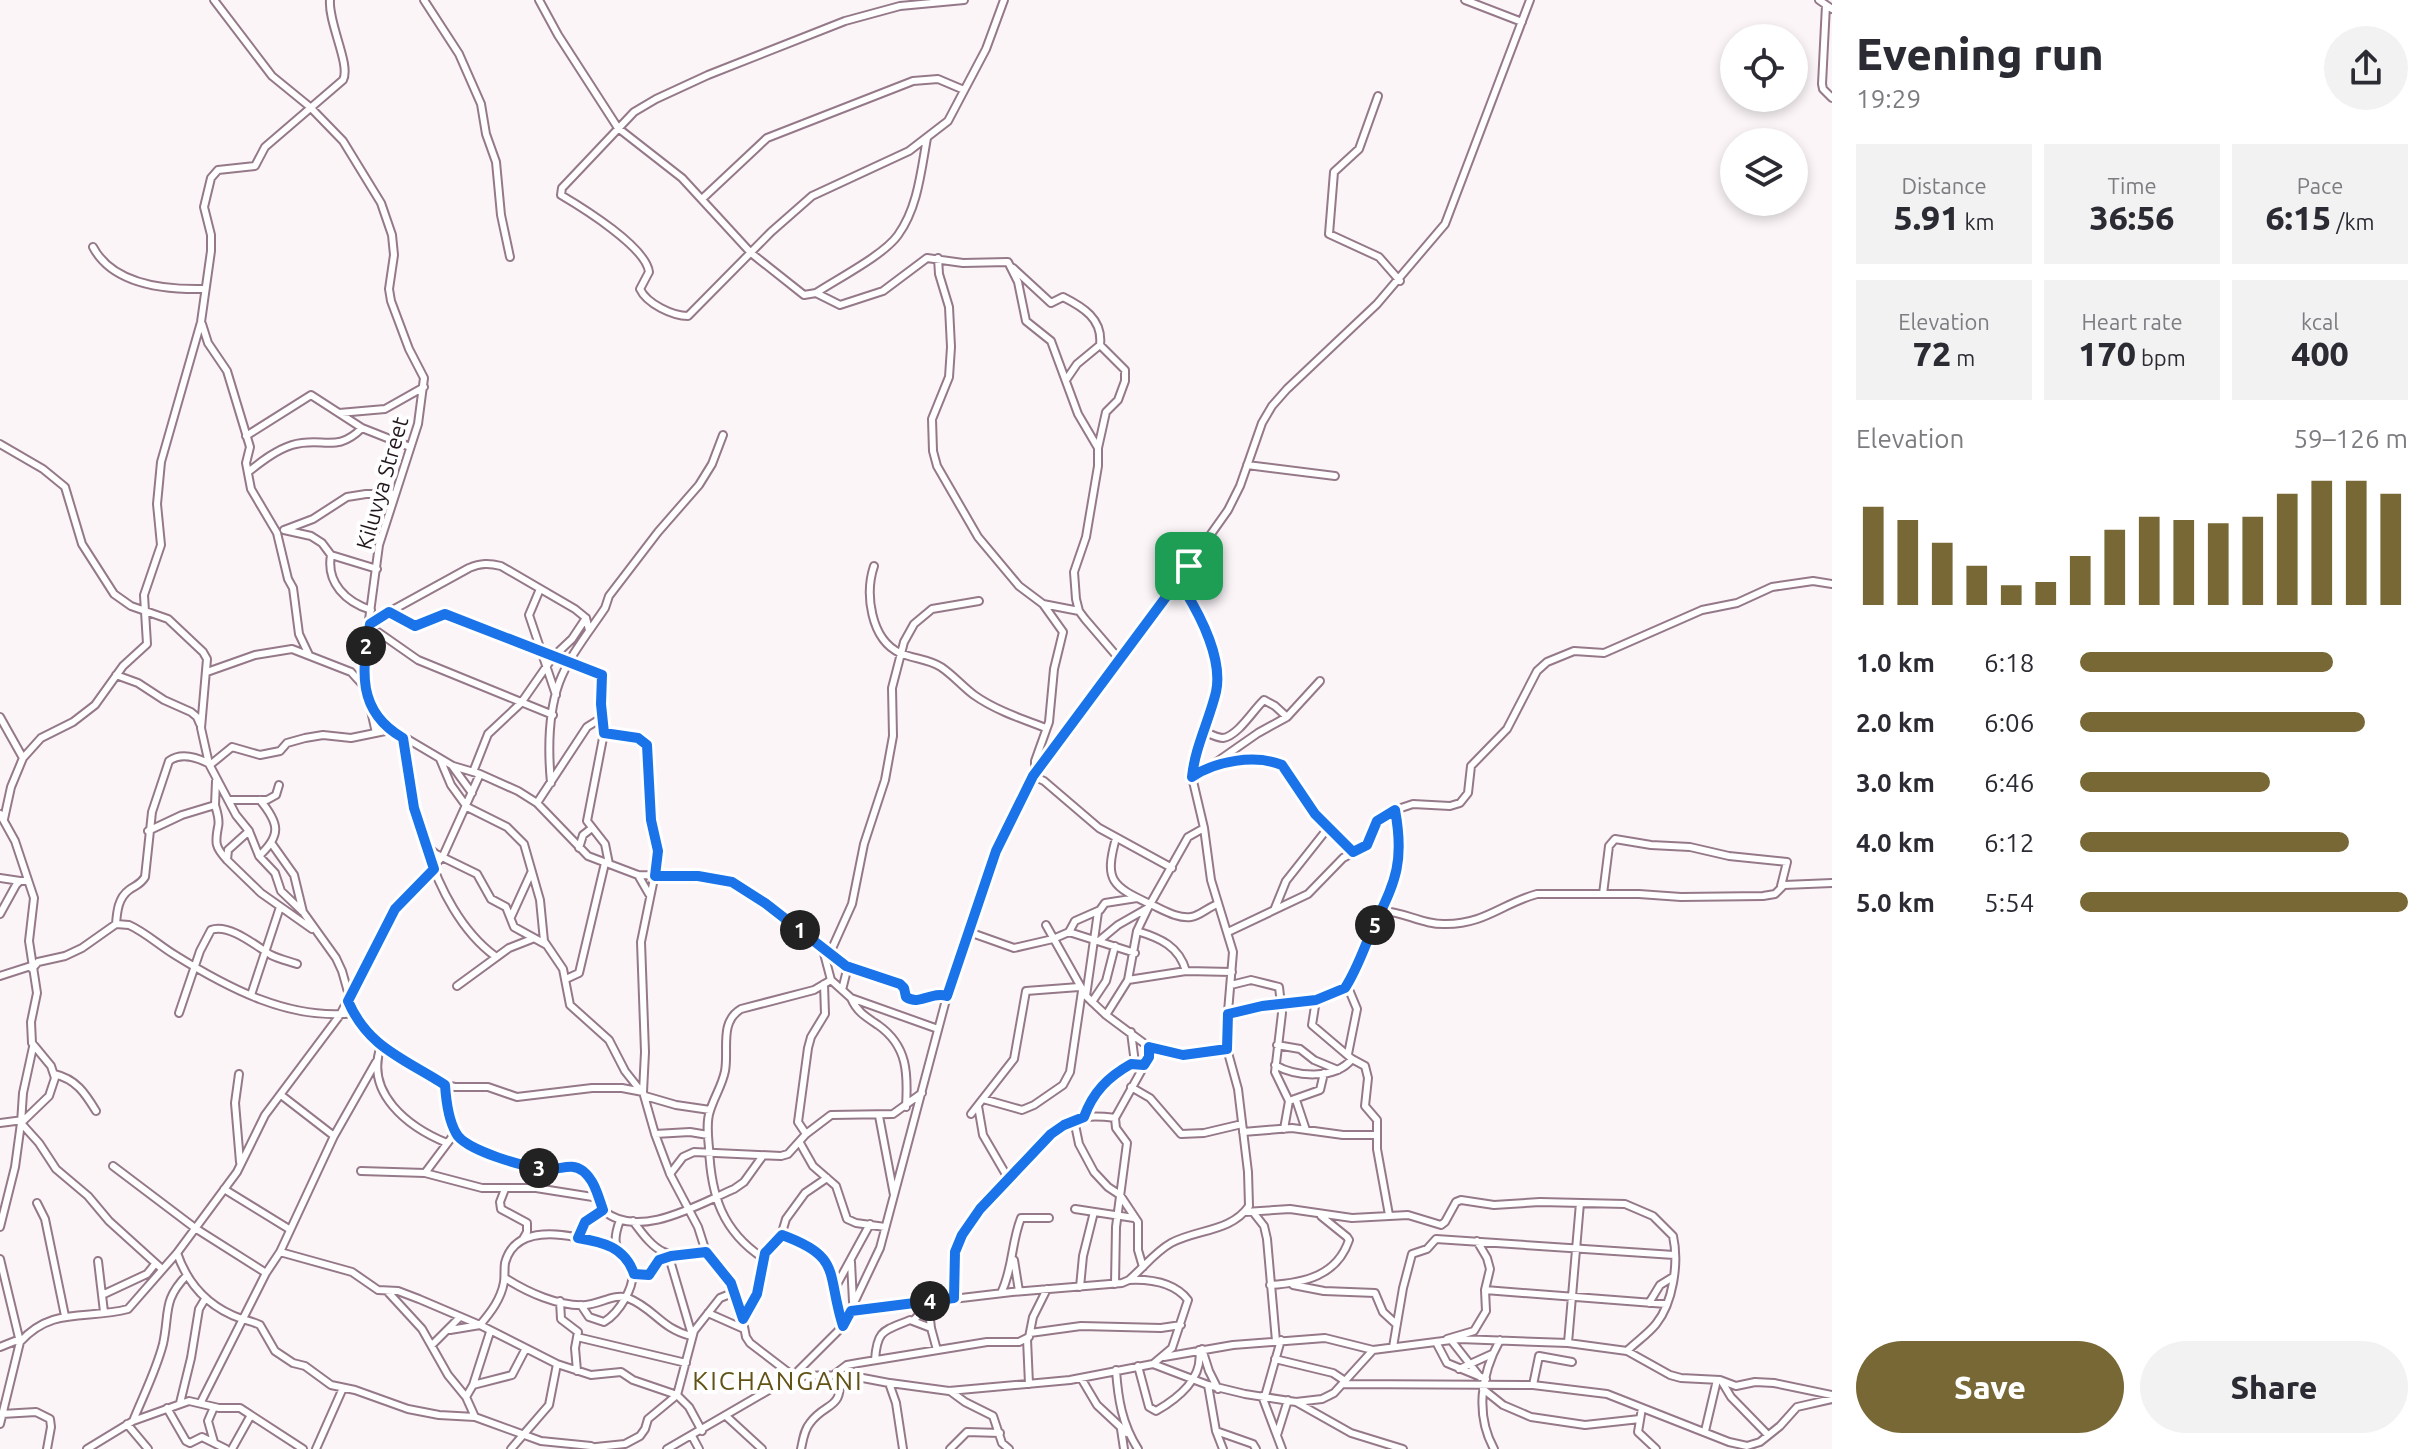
<!DOCTYPE html>
<meta charset="utf-8">
<style>
body{margin:0;font-family:Ubuntu,sans-serif;background:#f2f2f3;color:#2b2b33;height:100vh;display:flex;flex-direction:column;font-size:30px;white-space:nowrap}
*{box-sizing:border-box;margin:0}
p{font-size:26px;color:#7c7c81}
.icon{flex:none;width:44px;height:44px;fill:none;stroke:currentColor;stroke-width:2;stroke-linecap:round;stroke-linejoin:round}
.map{position:relative;flex:1;overflow:hidden}
.sheet{display:flex;flex-direction:column;background:#fff;width:600px}
.sheet>*{flex:none}
.controls{position:absolute;left:1720px;top:24px;display:grid;gap:16px}
.controls a{display:grid;place-items:center;width:88px;height:88px;border-radius:50%;background:#fff;box-shadow:0 4px 12px #0003;font-size:40px}
.pin{position:absolute;display:grid;place-items:center;width:68px;height:68px;color:#fff;margin:-34px;border-radius:16px;box-shadow:0 4px 12px #0006}
.km{position:absolute;width:40px;height:40px;margin:-20px;border-radius:50%;background:#222;color:#fff;font-size:22px;line-height:40px;text-align:center}
.round{display:grid;place-items:center;flex:none;width:84px;height:84px;border-radius:42px;background:#f2f2f3}
.head{display:flex;align-items:center;justify-content:space-between;height:136px;padding:0 24px}
h1{font-size:44px;font-weight:800;line-height:60px}
.metrics{display:grid;grid-template-columns:repeat(3,1fr);gap:12px;height:136px;padding:8px 24px}
.metrics div{display:grid;align-content:center;border-radius:0px;background:#f2f2f3;text-align:center}
.metrics b{font-size:34px;font-weight:800}
.metrics small{font-size:22px;font-weight:400}
.metrics p{font-size:22px}
.chart{height:224px;padding:16px 24px}
.chart p{display:flex;justify-content:space-between}
.chart svg{width:100%;height:144px;margin-top:8px;stroke:#776835;stroke-width:6}
.action{display:flex;gap:16px;margin-top:auto;padding:16px 24px}
.action a{flex:1;height:92px;border-radius:48px;background:#776835;color:#fff;font-size:32px;font-weight:800;line-height:92px;text-align:center}
.action a+a{background:#f2f2f3;color:#2b2b33}
ul{padding:0 24px;list-style:none;font-size:26px}
li{display:grid;grid-template-columns:128px 96px 1fr;align-items:center;height:60px}
li i{height:20px;border-radius:10px;background:#776835}
main{display:flex;flex:1;min-height:0}
.map>svg:first-child{display:block}
.lines{fill:none;stroke-linecap:round;stroke-linejoin:round}
.minor-casing{stroke:#957988;stroke-width:10}
.minor{stroke:#fff;stroke-width:6}
.route-casing{stroke:#fff;stroke-width:16}
.route{stroke:#1a73e8;stroke-width:10}
.labels{text-anchor:middle;stroke-width:8;stroke-linejoin:round;paint-order:stroke}
.street-label{font-size:22px;fill:#22171d;stroke:#fff}
.quarter-label{font-size:26px;letter-spacing:2px;fill:#635215;stroke:#fff}
</style>
<main>
<div class="map">
<svg width="1832" height="1449" viewBox="0 0 1832 1449">
<rect width="100%" height="100%" fill="#fbf5f8"/>
<g class="lines">
<!-- minor casing -->
<g class="minor-casing">
<path id="minor" d="M214,0L272,76L310,107L343,141L381,203L392,235L394,255L389,289L391,301L409,349L424,378L418,424L379,545L365,650L363,686L382,724L453,766L480,774L518,791L537,803L588,856L638,875L698,876L732,882L765,903L841,961L847,970L842,990
M424,0L459,54L481,104L486,134L496,162L501,215L510,257
M539,0L558,35L618,128L682,178L751,253L804,295L816,293C837,279 884,255 898,235C918,207 921,171 927,138
M964,0L900,6L845,21L708,75L656,99L634,112L562,188L561,195C583,208 646,247 649,272L640,289C647,304 673,316 688,316L771,232L812,196L909,151L948,121L986,49L1004,0
M1465,0L1522,22
M1819,0L1832,9
M1826,5L1822,84L1823,89L1832,98
M1378,96L1359,149L1334,172L1329,234L1379,257L1400,281
M702,199L767,138L913,81L938,79L964,90
M93,247C113,285 166,290 205,289
M938,258L939,274L949,307L951,347L949,377L932,419L933,451L937,466L978,537L1019,586L1043,604L1079,611
M1013,268L1051,303L1063,297C1083,307 1103,319 1100,345
M816,293L840,305L883,291L927,258L963,263L1008,262L1018,282L1026,321L1051,341L1078,414L1098,448V466L1086,537L1074,572L1076,599L1079,611L1085,619L1121,661
M202,324L208,343L227,371L250,447L246,463L251,489L277,533L288,579L293,588L299,634L309,655
M1066,380L1077,364L1100,345L1125,370V381L1118,400L1106,412L1098,448
M339,413L385,409L424,387
M246,436L311,395L362,428L410,447
M0,444L43,469L65,487L82,544L114,594L131,606L168,619L203,652L207,659L201,728L209,764L236,815L249,831L259,856L275,873L281,891L303,912L336,958L342,971L354,1013L381,1046L445,1085L455,1087H488L517,1097L592,1088H622L643,1092L655,1134L670,1174L698,1227L706,1252L731,1283L740,1306L746,1337L750,1343L793,1376L847,1375L889,1383L896,1403L903,1449
M1247,465L1335,476
M248,472C261,462 276,450 292,445C323,436 336,454 362,428
M284,530L313,519L347,497L366,494H394
M284,530L311,536L322,543L331,555L377,569
M331,555C326,583 346,602 371,610
M874,566C865,593 870,639 900,653C914,659 928,659 941,667C953,675 962,686 974,695C995,710 1022,719 1046,728
M540,589L529,615L556,695
M389,612L469,568C481,563 489,563 501,566L575,609L586,618L589,630
M370,623L389,612L415,626L445,614L602,675L601,704L604,733L587,821L605,844L609,864
M368,632H378L418,660L553,715
M207,672L255,655L292,649L351,672L361,683
M116,675L138,683L164,700L191,712L197,717L200,724
M370,706L376,733
M0,717L23,758L11,787L4,819
M1203,731C1208,733 1217,738 1223,738C1238,736 1254,709 1264,700L1275,706L1287,717
M604,733L643,740L647,745L649,799L658,859L641,942L645,1052L643,1092
M403,738L414,808L426,846L436,854L477,874L491,899L506,907L514,927L545,944
M23,758L41,738L73,722L95,705L123,666L147,644L144,595L161,545L157,504L161,462L201,322L211,251V235L204,207L211,178L218,170L255,166L265,147L343,80C351,65 328,23 330,0
M440,759L451,785L467,807L507,827L524,844L540,900L544,941L563,969L570,1005L609,1040L625,1071L640,1090
M1215,763L1258,733L1287,717L1320,681
M210,765L232,747L260,755L280,751L287,743L305,738L323,735L351,738L390,730
M453,767L472,793
M473,772L488,734L521,703L553,657L572,639L586,618
M1035,774V761L1049,722L1054,669L1063,632L1043,604
M1033,776L1044,781L1099,828L1172,868
M1192,777C1215,761 1254,755 1282,765L1315,814L1353,852
M551,783C548,751 548,714 559,683C569,656 589,632 605,608L609,596L658,532L699,485L712,464L723,435
M228,800H267L276,795L279,785
M537,803L587,727L603,717
M215,805C217,812 220,820 218,827C215,843 215,847 227,860
M0,814L15,841L34,898L29,941L37,993L31,1022L32,1043L51,1066L55,1078L49,1096L21,1123L15,1167L0,1227
M148,831L182,815L215,805L216,781
M249,831L228,850L227,860L261,893L312,929
M1116,838C1104,881 1112,886 1150,904C1162,909 1177,919 1191,917C1200,916 1208,907 1218,904
M272,844L294,875L303,912
M579,848L583,835L592,828
M427,849C439,888 462,932 495,956
M259,856C282,835 279,823 260,800
M638,875L649,894
M0,878L20,881
M1603,894L1609,846L1615,839L1651,845L1690,847L1729,856L1787,862L1781,886
M1275,908L1286,881L1328,828
M1383,911L1399,863L1395,810
M0,914L16,885L20,881H28
M511,917L531,873
M116,924C117,912 118,898 129,890C136,885 140,885 145,877L152,812L169,761C181,752 196,757 208,763
M1046,925L1086,996L1106,1015L1149,1047V1057L1115,1118L1116,1128L1127,1143L1116,1227L1115,1284
M1137,931C1160,938 1179,946 1186,971
M969,932L1014,948L1053,939L1069,932L1075,921L1100,910L1105,903L1137,898
M1069,932L1135,953
M1228,932L1308,894L1343,858L1367,845L1377,821L1395,810L1413,804L1450,806L1460,803L1468,793L1471,766L1507,729L1537,671L1547,662L1574,651L1604,653L1702,610L1737,603L1772,587L1813,581L1832,584
M1100,940L1118,925L1146,909
M822,946L831,980L851,998L938,1029
M830,953L852,904L864,844L885,780L893,736L892,688L904,642L914,624L932,609L979,601
M846,966L900,984L904,988L906,997C920,1006 931,991 947,996
M32,969L38,962L65,956L82,948L116,924L129,925C145,932 160,946 175,955C228,988 290,1021 354,1013
M0,976L31,966
M566,979L579,973L605,863
M1128,980L1186,971L1232,972
M1231,985L1251,980L1279,987L1282,1013L1275,1072L1289,1101
M1347,985L1357,1009L1348,1054
M457,986L509,948L532,939
M251,995L280,907
M1086,996L1098,912
M851,998C857,1012 866,1017 878,1025C908,1046 908,1074 906,1107
M1316,1000L1312,1025L1352,1059L1365,1066L1368,1078L1365,1106L1377,1120V1149L1389,1215
M1092,1002L1106,981L1115,946
M179,1013L200,951L211,930C229,923 256,946 271,955C279,959 288,961 297,964
M1228,1014L1262,1006L1316,1000L1345,988L1383,911C1405,912 1423,925 1446,924C1485,924 1503,903 1537,894H1639L1681,897L1763,896L1775,894L1784,885L1832,883
M1106,1015L1128,980L1137,931L1148,908L1188,837L1204,828
M1131,1032L1135,1063
M1277,1045L1300,1049L1314,1060L1338,1070
M381,1046C364,1093 408,1127 447,1143
M33,1047L23,1093L21,1123L39,1143L56,1169L88,1196L109,1221L162,1269
M1149,1047L1183,1055L1227,1049
M1275,1065C1296,1077 1335,1080 1352,1059
M54,1074C76,1079 85,1093 96,1111
M239,1074L235,1103L240,1162
M445,1085C446,1100 448,1119 456,1133C465,1150 529,1169 547,1169C558,1170 568,1163 578,1168C594,1176 598,1194 603,1210C638,1241 699,1204 734,1189L744,1182L762,1157
M1131,1087L1150,1098L1181,1134L1204,1133L1242,1124
M281,1095L334,1136
M645,1096L676,1105L710,1110
M983,1099L1022,1110L1034,1105L1063,1085L1070,1072L1082,991
M1296,1100L1306,1130
M978,1106L983,1135L1008,1178
M971,1114L1014,1059L1026,991L1079,987
M879,1116L894,1195
M1084,1117C1092,1094 1116,1057 1144,1065
M1074,1120L1079,1144L1094,1172L1108,1187L1120,1195L1138,1222V1250L1143,1267
M0,1123L23,1120
M1284,1129L1289,1101L1320,1090L1324,1073
M1243,1132L1292,1128L1343,1135H1376
M655,1134L690,1132L708,1135
M806,1134L798,1122L808,1048L811,1037L825,1014L824,984
M800,1143L813,1166L836,1186L847,1219L856,1223L885,1227
M113,1166L195,1228L266,1273
M361,1171L425,1173L482,1188H536L599,1198
M425,1173L455,1133
M670,1174L683,1157L694,1152L781,1156L788,1154L806,1134L831,1115L893,1114L922,1093
M224,1189L289,1229
M505,1189L500,1202L501,1209L527,1223V1232L523,1239
M37,1203L45,1219L65,1316
M1075,1209L1134,1218
M1245,1212L1290,1209L1352,1218L1408,1215L1441,1225L1445,1222L1456,1202L1461,1200L1494,1205L1540,1202L1625,1204L1653,1216L1673,1236C1679,1263 1673,1303 1656,1324C1648,1334 1636,1342 1627,1351
M1253,1212L1264,1226L1267,1239L1276,1341
M633,1221C657,1254 666,1260 706,1252
M782,1235C841,1256 826,1274 843,1326
M578,1238L585,1222L603,1210
M280,1252L352,1272L378,1290L398,1291L419,1299L480,1325L557,1364L591,1375L621,1372L633,1380L677,1395L689,1407L702,1431
M177,1253C188,1285 210,1308 242,1319C249,1321 254,1322 260,1325L275,1351L293,1363L305,1366L331,1385L355,1390L408,1409L439,1415L475,1417
M669,1257L692,1335
M763,1258C722,1231 711,1195 709,1148C708,1136 706,1122 710,1111C714,1097 722,1086 725,1071C729,1050 719,1022 741,1009L814,990L831,980
M0,1259L20,1342L0,1424
M1014,1260L1019,1291
M98,1261L104,1312
M851,1262L853,1302
M634,1274L649,1275L659,1260L671,1256
M505,1278C527,1292 559,1307 586,1305C600,1304 615,1293 628,1298C655,1309 660,1328 691,1336
M1129,1280C1151,1279 1174,1282 1188,1300L1172,1348L1153,1364
M1270,1285C1304,1283 1337,1276 1349,1240L1347,1237L1321,1216
M1293,1285L1324,1291L1375,1293L1383,1312L1396,1324
M1080,1287L1083,1256L1094,1212
M835,1288L870,1224
M1485,1290L1666,1304
M388,1292L422,1329L448,1375L466,1397L475,1417L541,1441L591,1446L598,1449
M1001,1293C1013,1269 1011,1243 1021,1218H1049
M102,1295L147,1274L155,1264
M954,1298C953,1282 951,1264 956,1249C966,1220 1039,1137 1067,1123C1083,1115 1098,1116 1115,1118
M560,1301L561,1319L578,1332L575,1348L577,1371
M928,1302L931,1328L937,1350
M1649,1303L1660,1285L1673,1277
M581,1305L589,1317L604,1322C619,1313 636,1286 632,1269C618,1247 610,1248 620,1220
M851,1311L1012,1292L1122,1283L1129,1280C1143,1268 1155,1252 1171,1243C1197,1229 1231,1232 1249,1206L1248,1172L1238,1089L1227,1049V1024L1233,952L1211,880L1204,828L1192,777L1195,755L1217,689L1216,669L1202,619L1185,591L1190,571L1189,566
M708,1313L744,1329
M743,1319L757,1294L765,1253L780,1239L786,1219L805,1193L827,1178
M914,1320L928,1305
M450,1330L480,1325C491,1312 501,1299 504,1282C505,1276 504,1269 505,1263C517,1217 583,1238 615,1247
M1030,1333L1081,1326L1161,1328L1181,1325
M577,1337L686,1363
M1027,1339L1029,1384
M1447,1339L1474,1331L1486,1311L1485,1290L1490,1269L1487,1258L1477,1241
M1451,1340L1480,1377
M1436,1342L1447,1363L1486,1379
M1568,1343L1580,1203
M432,1345L460,1317
M0,1347L15,1341L20,1342C52,1306 87,1320 128,1309L177,1253L237,1172L265,1115L340,1015L395,909L443,856L480,774
M1393,1347L1403,1288L1412,1254L1427,1249L1436,1239L1674,1255
M1202,1349L1209,1371L1218,1389
M1164,1357L1233,1345L1325,1338L1373,1350
M1275,1359L1333,1373L1345,1381
M875,1360C877,1329 884,1331 910,1320L931,1328
M1138,1366L1149,1407L1156,1411C1177,1399 1204,1378 1199,1350
M1459,1369L1492,1354
M1116,1370C1118,1399 1122,1424 1138,1449
M835,1374L847,1365L858,1363L987,1342H1019L1029,1337L1033,1317L1047,1289
M1081,1378L1097,1405L1127,1433
M1722,1382L1731,1397L1768,1435
M890,1383L949,1391L1070,1380L1153,1364L1208,1385L1245,1394L1296,1402L1322,1399L1334,1393L1373,1350L1459,1339L1568,1343L1627,1351L1670,1375L1681,1378L1720,1380L1736,1386L1755,1382L1774,1383L1832,1395
M1343,1384L1533,1385L1607,1394L1729,1442L1747,1446L1760,1442L1780,1426L1797,1407L1832,1399
M473,1385L512,1375L525,1350
M1208,1385L1216,1431L1223,1449
M1533,1385L1539,1356L1572,1362
M1483,1389L1503,1405L1531,1417L1585,1425L1640,1419
M950,1391L965,1402L993,1416L1002,1443L1009,1449
M1262,1396L1282,1449
M1265,1396L1281,1340
M466,1397L473,1385L490,1332
M201,1402L266,1273L280,1252L334,1136L376,1062
M1296,1402L1351,1433L1403,1449
M180,1403L191,1358L199,1309L205,1299
M167,1408L186,1441L190,1443L202,1437L226,1449
M1642,1408L1638,1432L1656,1449
M2,1414L36,1412L50,1419L51,1427L47,1449
M726,1416L762,1449
M133,1421C143,1396 156,1371 163,1344C170,1312 162,1301 187,1275
M127,1424L148,1449
M1121,1429L1124,1449
M1216,1431L1253,1444L1256,1449
M1705,1431L1717,1380
M1277,1435L1288,1400
M692,1436L699,1449
M214,1442L208,1421L214,1407
M596,1447L625,1444L640,1436L645,1429L648,1419L677,1395L694,1331L720,1298L735,1292
M87,1449L133,1421L189,1401L219,1408H240L303,1449
M232,1449L251,1415
M316,1449L343,1388
M511,1449L549,1405L557,1364
M667,1449L793,1376L843,1326L880,1248L947,996L996,851L1011,817L1047,756L1121,661L1228,510L1240,486L1262,423L1272,406L1287,389L1377,304L1445,224L1530,0
M801,1449C803,1440 804,1430 810,1423C826,1401 844,1411 839,1374
M950,1449L967,1432L1000,1433
M1494,1449C1475,1414 1481,1374 1500,1340"/>
</g>
<!-- minor -->
<use href="#minor" class="minor"/>
</g>
<g class="lines">
<!-- route casing -->
<g class="route-casing">
<path id="route" d="M1189,566L1190,571L1185,591C1201,617 1223,660 1216,692C1209,721 1195,747 1192,777C1215,761 1255,754 1282,765L1315,814L1353,852L1367,845L1377,821L1395,810C1406,869 1392,886 1369,937C1362,954 1355,973 1345,988L1316,1000L1262,1006L1228,1014L1227,1049L1183,1055L1149,1047V1057L1144,1065L1131,1064C1108,1077 1093,1092 1084,1117L1064,1125L1051,1134L980,1209L962,1235L955,1252L954,1298L851,1311L843,1326C826,1273 843,1257 782,1235L765,1253L757,1294L743,1319L731,1283L706,1252L671,1256L659,1260L649,1275L634,1274C625,1247 603,1242 578,1238L585,1222L603,1210C598,1196 595,1181 583,1171C571,1162 561,1170 547,1169C529,1169 464,1150 456,1133C448,1119 446,1100 445,1085C405,1059 368,1048 348,1001L395,909L434,869L414,808L403,738C356,711 362,670 370,624L389,612L415,626L445,614L602,675L601,704L604,733L638,738L647,745L651,820L658,851L655,876H698L732,882L765,903L846,966L900,984L904,988L906,997C920,1006 931,991 947,996L996,851L1033,776Z"/>
</g>
<!-- route -->
<use href="#route" class="route"/>
</g>
<g class="labels">
<!-- street labels -->
<g class="street-label">
<text transform="translate(382 483) rotate(-74)" y="8">Kiluvya Street</text>
</g>
<!-- quarter labels -->
<g class="quarter-label">
<text x="778" y="1390">KICHANGANI</text>
</g>
</g>
</svg>
<div class="controls">
<a><svg class="icon" aria-label="locate" viewBox="0 0 24 24"><circle cx="12" cy="12" r="6"/><path d="M12 2v4M12 18v4M2 12h4M18 12h4"/></svg></a>
<a><svg class="icon" aria-label="layers" viewBox="0 0 24 24"><path d="M12 4l9 5-9 5-9-5zM3 14l9 5 9-5"/></svg></a>
</div>
<div class="pin" style="left:1189px;top:566px;background:#1e9e55"><svg class="icon" aria-label="arrive" viewBox="0 0 24 24"><path d="M6 21V4h12l-3 4 3 4H6"/></svg></div>
<b class="km" style="left:800px;top:930px">1</b>
<b class="km" style="left:366px;top:646px">2</b>
<b class="km" style="left:539px;top:1168px">3</b>
<b class="km" style="left:930px;top:1301px">4</b>
<b class="km" style="left:1375px;top:925px">5</b>
</div>
<section class="sheet">
<div class="head"><div><h1>Evening run</h1><p>19:29</p></div><a class="round"><svg class="icon" aria-label="share" viewBox="0 0 24 24"><path d="M12 15V3M7 8l5-5 5 5M5 13v7h14v-7"/></svg></a></div>
<div class="metrics">
<div><p>Distance</p><b>5.91<small> km</small></b></div>
<div><p>Time</p><b>36:56</b></div>
<div><p>Pace</p><b>6:15<small> /km</small></b></div>
</div>
<div class="metrics">
<div><p>Elevation</p><b>72<small> m</small></b></div>
<div><p>Heart rate</p><b>170<small> bpm</small></b></div>
<div><p>kcal</p><b>400</b></div>
</div>
<div class="chart"><p><span>Elevation</span>59–126 m</p>
<svg viewBox="0 0 160 44" preserveAspectRatio="none"><path d="M5 44V14M15 44V18M25 44V25M35 44V32M45 44V38M55 44V37M65 44V29M75 44V21M85 44V17M95 44V18M105 44V19M115 44V17M125 44V10M135 44V6M145 44V6M155 44V10"/></svg>
</div>
<ul>
<li><b>1.0 km</b>6:18<i style="width:77%"></i></li>
<li><b>2.0 km</b>6:06<i style="width:87%"></i></li>
<li><b>3.0 km</b>6:46<i style="width:58%"></i></li>
<li><b>4.0 km</b>6:12<i style="width:82%"></i></li>
<li><b>5.0 km</b>5:54<i style="width:100%"></i></li>
</ul>
<div class="action"><a>Save</a><a>Share</a></div>
</section>
</main>
